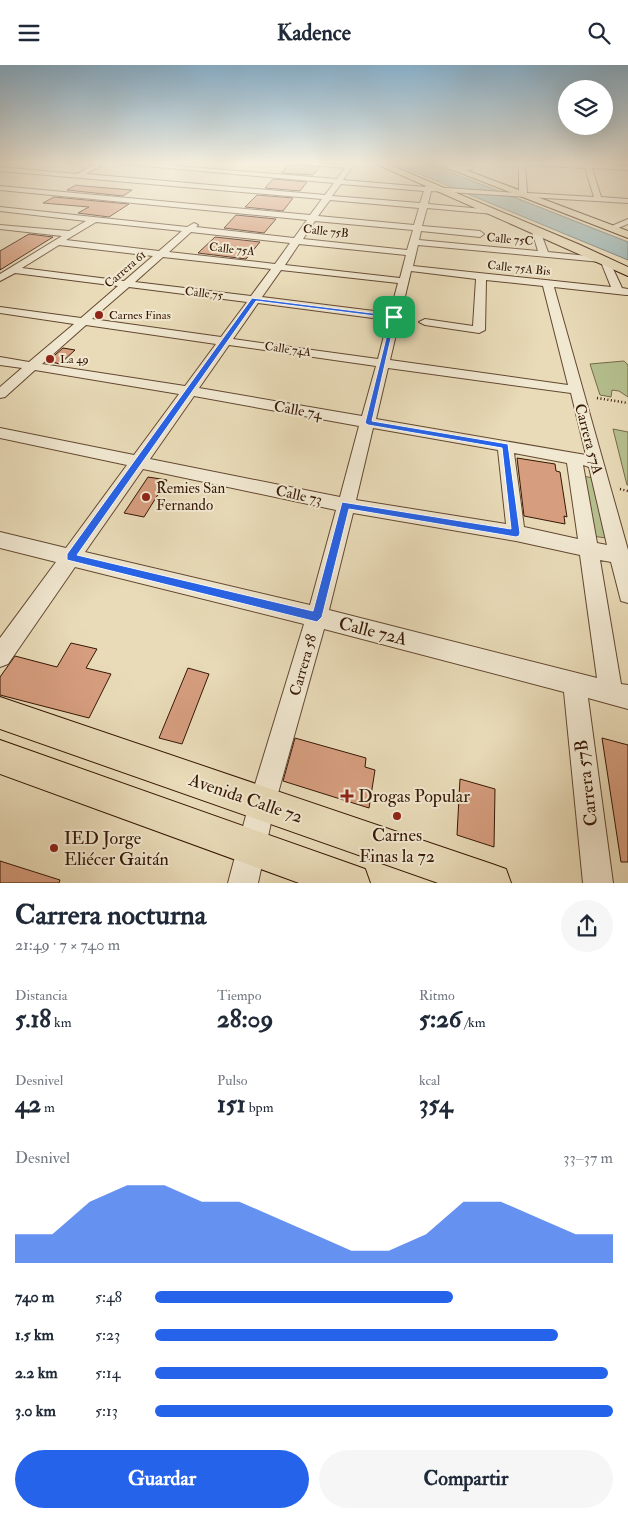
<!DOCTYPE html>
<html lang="es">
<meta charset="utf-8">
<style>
body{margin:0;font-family:"IM FELL Double Pica",serif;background:#f6f6f7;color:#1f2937;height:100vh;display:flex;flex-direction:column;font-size:19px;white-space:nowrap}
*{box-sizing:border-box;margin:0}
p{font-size:16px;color:#747a83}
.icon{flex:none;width:28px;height:28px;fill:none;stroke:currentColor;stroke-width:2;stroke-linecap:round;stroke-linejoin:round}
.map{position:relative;height:818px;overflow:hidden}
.details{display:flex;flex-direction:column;background:#fff;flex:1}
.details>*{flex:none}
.buttons{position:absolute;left:558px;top:15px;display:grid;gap:10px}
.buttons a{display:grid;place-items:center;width:55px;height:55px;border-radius:50%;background:#fff;box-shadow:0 5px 20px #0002;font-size:25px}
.pin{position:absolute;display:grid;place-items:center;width:42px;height:42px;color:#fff;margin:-21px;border-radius:10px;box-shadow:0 2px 8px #0006}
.round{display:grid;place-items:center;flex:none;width:52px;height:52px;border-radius:26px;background:#f6f6f7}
.summary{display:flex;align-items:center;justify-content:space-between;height:85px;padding:0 15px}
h1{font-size:28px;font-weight:700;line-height:38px}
.stats{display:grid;grid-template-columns:repeat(3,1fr);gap:8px;height:85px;padding:5px 15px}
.stats div{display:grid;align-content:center}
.stats b{font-size:25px;font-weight:700}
.stats small{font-size:14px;font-weight:400}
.stats p{font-size:14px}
.chart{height:140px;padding:10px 15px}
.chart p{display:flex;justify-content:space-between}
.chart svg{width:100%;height:90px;margin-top:5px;fill:#2563eb;opacity:.7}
.primary-button{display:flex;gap:10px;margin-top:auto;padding:10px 15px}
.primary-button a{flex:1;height:58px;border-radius:30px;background:#2563eb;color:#fff;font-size:20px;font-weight:700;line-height:58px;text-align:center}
.primary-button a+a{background:#f6f6f7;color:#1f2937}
ul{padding:0 15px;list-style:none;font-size:16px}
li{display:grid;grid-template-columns:80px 60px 1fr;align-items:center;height:38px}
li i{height:12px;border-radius:6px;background:#2563eb}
header{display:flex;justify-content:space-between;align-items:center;height:65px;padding:0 15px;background:#fff;font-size:22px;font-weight:700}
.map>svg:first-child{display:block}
.green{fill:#b6c08f;stroke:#766c4a}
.water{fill:#9cb8b9;stroke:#737871}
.building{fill:#d69e7f;stroke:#361704}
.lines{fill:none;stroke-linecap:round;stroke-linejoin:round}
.minor-casing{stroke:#634831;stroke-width:2}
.major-casing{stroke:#361704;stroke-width:2}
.path{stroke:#361704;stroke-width:2.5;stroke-dasharray:1 2.5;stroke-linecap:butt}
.minor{fill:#f1e8d1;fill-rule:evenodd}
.major{fill:#e9dbb8;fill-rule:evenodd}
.route{fill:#2563eb;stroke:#fff;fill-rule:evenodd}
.poi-dot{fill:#8f2418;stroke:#f1e8d1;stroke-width:2}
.labels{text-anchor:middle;stroke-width:4;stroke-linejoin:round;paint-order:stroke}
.far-street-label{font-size:12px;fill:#361704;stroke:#f1e8d1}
.far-poi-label{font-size:12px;fill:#361704;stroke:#f1e8d1;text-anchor:start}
.street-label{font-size:15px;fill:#361704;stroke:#f1e8d1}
.poi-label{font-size:15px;fill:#361704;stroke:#f1e8d1;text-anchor:start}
.near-street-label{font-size:18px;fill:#361704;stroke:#f1e8d1}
.near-poi-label{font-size:18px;fill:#361704;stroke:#f1e8d1;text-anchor:start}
</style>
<header><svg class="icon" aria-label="menu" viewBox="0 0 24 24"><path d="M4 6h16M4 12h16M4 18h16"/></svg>Kadence<svg class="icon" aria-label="search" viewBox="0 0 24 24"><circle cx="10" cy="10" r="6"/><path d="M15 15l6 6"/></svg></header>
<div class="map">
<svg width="628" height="818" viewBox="0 0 628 818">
<rect width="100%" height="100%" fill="#e9dbb8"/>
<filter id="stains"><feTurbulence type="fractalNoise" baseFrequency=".004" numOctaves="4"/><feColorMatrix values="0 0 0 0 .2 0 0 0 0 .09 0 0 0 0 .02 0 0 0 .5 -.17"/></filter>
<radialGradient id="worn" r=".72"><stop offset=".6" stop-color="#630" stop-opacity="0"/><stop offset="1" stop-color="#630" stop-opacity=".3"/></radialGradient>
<!-- green -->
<path class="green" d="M624,296L628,300V332L619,326L612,325L611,332L600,330L590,299Z
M613,364L628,367V420H627Z
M582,411L594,413L606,473L592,471Z"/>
<!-- water -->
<path class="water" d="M393,98H427L628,177V195Z"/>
<!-- building -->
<path class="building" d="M290,99L297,100L320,102L313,110L281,108Z
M273,114L307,117L300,126L265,123Z
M76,120L83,121L132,125L123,131L67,125Z
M257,130L293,133L283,146L245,142Z
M54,132L129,139L109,152L78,148L89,142L43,138Z
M236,150L276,154L264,168L224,163Z
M29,169L53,172L0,205V186Z
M215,172L260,177L246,194L198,188Z
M63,283L75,285L60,299L48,296Z
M517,393L555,399L556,406L560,407L567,452L564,451L565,459L524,451Z
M148,412L167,415L144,452L124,448Z
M71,578L97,584L86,603L111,609L89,653L0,630V612L15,591L57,602Z
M188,603L209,609L182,679L159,673Z
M295,673L366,693L365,702L375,705L369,743L283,716Z
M602,673L628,680V797H621Z
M460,714L495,724L494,782L457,770Z
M0,796L60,815L59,818H0Z"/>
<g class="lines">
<!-- minor casing -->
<g class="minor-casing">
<path id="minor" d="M98,98H106L86,109L325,130L334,118L113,98H141L337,114L345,103L297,98L347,100L355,98L343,115L425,122L429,117L432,119V122L519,128V100L514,98H590L628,101V105L592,103L601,132L628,134V138L431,126L428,139L494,145L498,147L494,149L427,143L422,161L480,166L484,169L480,172L421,166L419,175L538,186L532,166L536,163L540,166L548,187L608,193L622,223L628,224V230H626L554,222L628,485V538L621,536L611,497L600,495L621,619L628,620V644L588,633L613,818H583L564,627L324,564L275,739L258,818H228L249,739L304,559L75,502L8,599L0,602V573L56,497L0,483V467L66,483L127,400L0,373V363L134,390L179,329L35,305L5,332L0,333V322L22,303L0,300V292L29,297L74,259L0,248V242L81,253L118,221L15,208L0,216V209L62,171L0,164V160L69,166L86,156L0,146V142L187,162L194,158L198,160L196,162L294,173L307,155L0,125V121L310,150L322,134L0,106V102L77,109ZM525,100L585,103L594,132L527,128ZM341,119L424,126L420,138L332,131ZM330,135L419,143L414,160L318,151ZM315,156L413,165L407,185L303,174ZM96,157L182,166L159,186L66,175ZM191,167L290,178L275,199L169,187ZM299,179L406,190L400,213L285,200ZM59,180L153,191L124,216L22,203ZM418,180L601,197L611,222L413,201ZM163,192L271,204L251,231L135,217ZM281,205L398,218L390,248L262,232ZM411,206L476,214L473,261L425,254L419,257L425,260L479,268L485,265L486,215L543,221L568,320L390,295ZM129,222L247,237L221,272L92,254ZM258,238L388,255L378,294L233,274ZM86,260L216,279L185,321L42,299ZM229,280L376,301L362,351L199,323ZM388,303L571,328L586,390L376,354ZM194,331L359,361L340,432L150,394ZM373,363L498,385L506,459L356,435ZM514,388L567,398L578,474L524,462ZM583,400L589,402L607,480L597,478ZM143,404L336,445L310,540L85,487ZM353,448L516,476L580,490L597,613L329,545Z
M451,101H470L473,103L470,105L449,104L448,103Z
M628,154V159L611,166L607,163Z"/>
</g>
<!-- major casing -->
<g class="major-casing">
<path id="major" d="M374,98H385L578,179L628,202V211Z
M435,98H447L628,166V173Z
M0,632L492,799L506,804L511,818H438L0,664Z
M0,675L351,799L365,804L370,818H299L0,709Z"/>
</g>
<!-- path -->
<path class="path" d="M597,333L628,338
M620,424L628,426"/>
<!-- minor -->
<use href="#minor" class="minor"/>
<!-- major -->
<use href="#major" class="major"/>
</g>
<!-- sky -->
<linearGradient id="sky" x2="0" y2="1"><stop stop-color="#89b6d5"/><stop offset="0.46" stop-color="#f5efdf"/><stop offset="1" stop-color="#f5efdf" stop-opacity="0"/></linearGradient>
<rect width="628" height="213" fill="url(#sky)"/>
<!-- route -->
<path class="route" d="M252,233L396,251L372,356L508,379L520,468L519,471L516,472L349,444L322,552L317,557L67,495V489ZM256,236L391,253L365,358L368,360L502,383L511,464L342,437L313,546L77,490Z"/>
<!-- markers -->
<g class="poi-dot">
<circle cx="99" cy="250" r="5"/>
<circle cx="50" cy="294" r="5"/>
<circle cx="146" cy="432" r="5"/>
<path d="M344.5 723.5h5v5h5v5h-5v5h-5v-5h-5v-5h5z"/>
<circle cx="397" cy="751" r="5"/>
<circle cx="54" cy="783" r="5"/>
</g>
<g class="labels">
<!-- far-street labels -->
<g class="far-street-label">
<text transform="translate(326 166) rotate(6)" y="4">Calle 75B</text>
<text transform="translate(510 174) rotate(5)" y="4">Calle 75C</text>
<text transform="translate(232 184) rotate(6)" y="4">Calle 75A</text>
<text transform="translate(519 203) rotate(6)" y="4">Calle 75A Bis</text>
<text transform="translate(125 204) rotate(-41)" y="4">Carrera 61</text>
<text transform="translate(204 228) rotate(7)" y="4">Calle 75</text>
<text transform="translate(288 284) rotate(8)" y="4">Calle 74A</text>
</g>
<!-- far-poi labels -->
<g class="far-poi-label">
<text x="109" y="254">Carnes Finas</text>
<text x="60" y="298">La 49</text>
</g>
<!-- street labels -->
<g class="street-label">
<text transform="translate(298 345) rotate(10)" y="5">Calle 74</text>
<text transform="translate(589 374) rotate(75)" y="5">Carrera 57A</text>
<text transform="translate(299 430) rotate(12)" y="5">Calle 73</text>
<text transform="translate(303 600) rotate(-74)" y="5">Carrera 58</text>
</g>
<!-- poi labels -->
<g class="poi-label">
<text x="156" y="428">Remies San<tspan x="156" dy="17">Fernando</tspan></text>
</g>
<!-- near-street labels -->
<g class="near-street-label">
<text transform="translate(373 566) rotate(14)" y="6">Calle 72A</text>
<text transform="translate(586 718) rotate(-97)" y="6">Carrera 57B</text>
<text transform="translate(246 733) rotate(19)" y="6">Avenida Calle 72</text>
</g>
<!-- near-poi labels -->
<g class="near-poi-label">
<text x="358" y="737">Drogas Popular</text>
<text x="397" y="776" text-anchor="middle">Carnes<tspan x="397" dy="21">Finas la 72</tspan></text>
<text x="64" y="779">IED Jorge<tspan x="64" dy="21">Eliécer Gaitán</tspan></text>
</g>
</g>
<rect width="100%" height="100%" filter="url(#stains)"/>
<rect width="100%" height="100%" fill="url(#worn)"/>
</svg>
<div class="buttons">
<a><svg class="icon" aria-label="layers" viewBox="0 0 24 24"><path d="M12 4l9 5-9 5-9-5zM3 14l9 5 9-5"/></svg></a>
</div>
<div class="pin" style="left:394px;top:252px;background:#1e9e55"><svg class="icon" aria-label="arrive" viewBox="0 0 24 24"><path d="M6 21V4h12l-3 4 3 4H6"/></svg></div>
</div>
<section class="details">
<div class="summary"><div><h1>Carrera nocturna</h1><p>21:49 · 7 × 740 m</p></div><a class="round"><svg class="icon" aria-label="share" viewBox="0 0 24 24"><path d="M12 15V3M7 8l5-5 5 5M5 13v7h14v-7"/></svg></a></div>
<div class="stats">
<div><p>Distancia</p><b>5.18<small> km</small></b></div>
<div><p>Tiempo</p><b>28:09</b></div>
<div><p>Ritmo</p><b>5:26<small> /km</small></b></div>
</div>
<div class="stats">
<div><p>Desnivel</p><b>42<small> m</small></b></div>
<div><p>Pulso</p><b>151<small> bpm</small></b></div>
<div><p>kcal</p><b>354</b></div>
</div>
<div class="chart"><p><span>Desnivel</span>33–37 m</p>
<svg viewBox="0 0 160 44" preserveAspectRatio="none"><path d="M0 44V30L10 30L20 14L30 6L40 6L50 14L60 14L70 22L80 30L90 38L100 38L110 30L120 14L130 14L140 22L150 30L160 30V44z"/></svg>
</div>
<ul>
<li><b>740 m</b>5:48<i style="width:65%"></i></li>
<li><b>1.5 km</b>5:23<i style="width:88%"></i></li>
<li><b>2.2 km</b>5:14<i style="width:99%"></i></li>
<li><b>3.0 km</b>5:13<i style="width:100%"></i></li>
</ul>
<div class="primary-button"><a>Guardar</a><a>Compartir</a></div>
</section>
